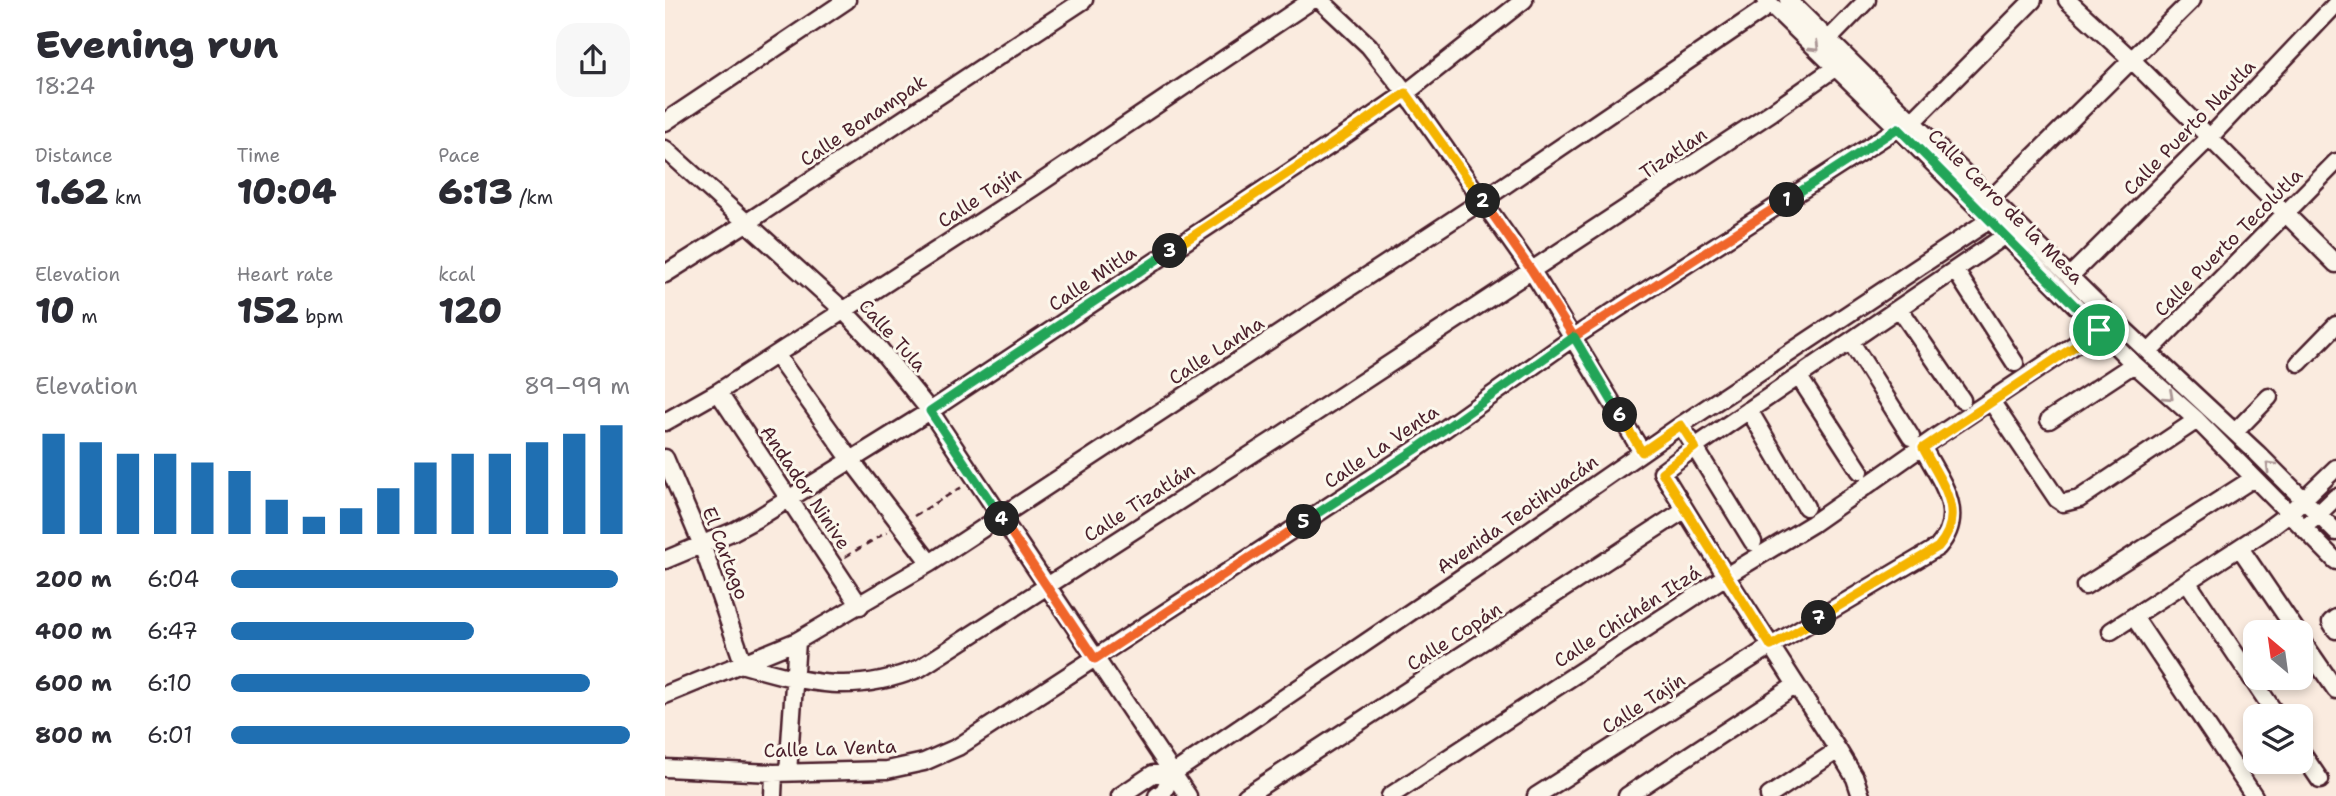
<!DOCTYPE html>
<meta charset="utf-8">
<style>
body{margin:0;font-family:"Shantell Sans",sans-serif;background:#f7f7f7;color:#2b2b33;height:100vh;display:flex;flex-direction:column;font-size:26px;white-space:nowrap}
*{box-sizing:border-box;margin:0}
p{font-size:23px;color:#7c7c81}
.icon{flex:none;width:38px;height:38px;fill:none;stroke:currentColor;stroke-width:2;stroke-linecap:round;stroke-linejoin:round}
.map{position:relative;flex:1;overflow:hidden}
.drawer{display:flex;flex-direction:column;background:#fff;width:665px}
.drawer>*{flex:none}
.needle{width:46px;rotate:331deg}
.controls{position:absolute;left:1578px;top:620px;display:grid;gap:14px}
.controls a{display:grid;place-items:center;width:70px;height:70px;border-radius:14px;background:#fff;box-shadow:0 4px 10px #0003;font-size:35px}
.pin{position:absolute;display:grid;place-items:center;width:60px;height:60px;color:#fff;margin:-30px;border:4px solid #fff;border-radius:50%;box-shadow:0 2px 7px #0007}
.km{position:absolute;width:35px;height:35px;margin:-18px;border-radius:50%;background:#222;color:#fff;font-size:19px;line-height:35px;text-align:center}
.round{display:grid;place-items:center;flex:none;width:74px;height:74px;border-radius:21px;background:#f7f7f7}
.summary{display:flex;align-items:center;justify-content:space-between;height:119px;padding:0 35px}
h1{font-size:38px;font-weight:800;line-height:52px}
.figures{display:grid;grid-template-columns:repeat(3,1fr);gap:10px;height:119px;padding:7px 35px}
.figures div{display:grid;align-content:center}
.figures b{font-size:35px;font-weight:800}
.figures small{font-size:19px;font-weight:400}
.figures p{font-size:19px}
.chart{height:196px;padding:14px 35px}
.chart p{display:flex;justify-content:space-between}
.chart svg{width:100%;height:126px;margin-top:7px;stroke:#1f6fb2;stroke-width:6}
ul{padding:0 35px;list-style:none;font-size:23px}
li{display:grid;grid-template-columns:112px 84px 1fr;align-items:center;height:52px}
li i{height:18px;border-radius:9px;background:#1f6fb2}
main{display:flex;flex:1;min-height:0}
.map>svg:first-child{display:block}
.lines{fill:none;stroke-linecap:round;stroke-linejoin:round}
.street-casing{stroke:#4a1f2b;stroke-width:21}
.path{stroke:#4a1f2b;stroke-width:2.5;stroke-dasharray:7 5;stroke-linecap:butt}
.street{stroke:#fbf7ec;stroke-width:16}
.oneway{stroke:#ab9695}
.split-1-casing{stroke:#fff;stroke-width:14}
.split-2-casing{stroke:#fff;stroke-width:14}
.split-3-casing{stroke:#fff;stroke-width:14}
.split-4-casing{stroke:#fff;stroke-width:14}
.split-5-casing{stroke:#fff;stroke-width:14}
.split-6-casing{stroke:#fff;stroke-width:14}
.split-7-casing{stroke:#fff;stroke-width:14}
.split-8-casing{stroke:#fff;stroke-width:14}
.split-1{stroke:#22a559;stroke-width:9}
.split-2{stroke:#f0652b;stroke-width:9}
.split-3{stroke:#f5b400;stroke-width:9}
.split-4{stroke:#22a559;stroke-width:9}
.split-5{stroke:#f0652b;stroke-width:9}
.split-6{stroke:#22a559;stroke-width:9}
.split-7{stroke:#f5b400;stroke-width:9}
.split-8{stroke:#f5b400;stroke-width:9}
.labels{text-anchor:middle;stroke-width:6;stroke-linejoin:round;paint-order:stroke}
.street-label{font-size:19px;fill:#4a1f2b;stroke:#fbf7ec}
</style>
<main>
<section class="drawer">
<div class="summary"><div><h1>Evening run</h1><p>18:24</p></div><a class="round"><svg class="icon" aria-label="share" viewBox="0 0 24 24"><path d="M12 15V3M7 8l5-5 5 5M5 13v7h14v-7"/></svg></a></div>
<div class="figures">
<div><p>Distance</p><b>1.62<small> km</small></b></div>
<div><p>Time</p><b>10:04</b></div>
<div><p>Pace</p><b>6:13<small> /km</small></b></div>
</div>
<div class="figures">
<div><p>Elevation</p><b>10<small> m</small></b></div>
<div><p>Heart rate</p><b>152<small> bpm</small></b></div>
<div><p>kcal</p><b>120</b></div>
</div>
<div class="chart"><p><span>Elevation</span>89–99 m</p>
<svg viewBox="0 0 160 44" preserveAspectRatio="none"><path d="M5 44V9M15 44V12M25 44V16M35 44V16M45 44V19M55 44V22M65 44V32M75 44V38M85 44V35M95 44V28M105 44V19M115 44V16M125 44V16M135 44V12M145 44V9M155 44V6"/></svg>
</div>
<ul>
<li><b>200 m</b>6:04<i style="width:97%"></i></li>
<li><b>400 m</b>6:47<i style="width:61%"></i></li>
<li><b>600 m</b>6:10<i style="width:90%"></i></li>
<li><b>800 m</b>6:01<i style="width:100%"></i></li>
</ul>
</section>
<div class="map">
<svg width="1671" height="796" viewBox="0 0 1671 796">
<rect width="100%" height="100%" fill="#faebdf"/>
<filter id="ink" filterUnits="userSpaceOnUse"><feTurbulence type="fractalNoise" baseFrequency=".0143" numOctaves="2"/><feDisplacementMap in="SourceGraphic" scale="14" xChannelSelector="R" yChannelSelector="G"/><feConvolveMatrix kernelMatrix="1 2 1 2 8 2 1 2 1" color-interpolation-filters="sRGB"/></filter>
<g filter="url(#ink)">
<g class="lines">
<!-- street casing -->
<g class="street-casing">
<path id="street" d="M655,0L704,46L741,93L867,271L977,452
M1101,0L1233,128L1469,364L1532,420L1671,561
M1123,0L1448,319L1592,453L1671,532
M1402,0L1468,61L1671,264
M1163,40L1202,0
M0,122L182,0
M1247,122L1368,0
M0,149L178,310L214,348L265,411L523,796
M1326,199L1527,0
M1290,270L1350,363
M0,274L81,223L419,0
M1405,276L1545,137L1671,4
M1234,308L1297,400
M1186,342L1246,437
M1485,351L1671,162
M111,355L186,460L265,563
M1634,363L1671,325
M1134,377L1195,471
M53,392L195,606
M1326,401L1392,499L1398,503L1414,499L1532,420
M1084,410L1141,507
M1384,420L1469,364
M0,422L53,392L369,187L647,0
M1016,425L1088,542
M1570,432L1604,397
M0,458L37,545L79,665C145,684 189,695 255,668L618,434L1107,112L1171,67
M1646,521L1671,497
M1575,548L1632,632
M0,560L69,531L93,518L265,411L667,144L741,93L859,0
M1523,583L1612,716
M1420,586L1589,478
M1469,617L1589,796
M1671,618L1666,622L1671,630
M1446,631L1600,531L1624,513L1671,468
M1636,639L1671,690
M0,695L132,641L265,563L818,200L1105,5
M1636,752L1655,780
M0,768L109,773L222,770L259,762L293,747L750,450L909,337L1233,128
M123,773L132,641
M507,774L809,569L1016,425L1326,219
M108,796L109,773
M455,796L488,774H507
M492,796L499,791L507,774
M581,796L1019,510
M725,796L1061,576L1147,524L1271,437L1448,319
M871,796L1106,646L1273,547C1303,513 1275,481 1258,448
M962,796L1131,685
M1104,796L1173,750
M1196,796L1190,778L1173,750L1061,576L997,472L1030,447L1341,235"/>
</g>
<!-- path -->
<path class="path" d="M249,516L297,487
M180,557L222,532"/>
<!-- street -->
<use href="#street" class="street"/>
</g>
<!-- one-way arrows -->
<defs><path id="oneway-chevron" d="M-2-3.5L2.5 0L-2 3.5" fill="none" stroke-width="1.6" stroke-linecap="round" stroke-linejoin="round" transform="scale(1.75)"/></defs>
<g class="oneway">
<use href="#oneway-chevron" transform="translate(1150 47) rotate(44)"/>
<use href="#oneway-chevron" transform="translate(1504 396) rotate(42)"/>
<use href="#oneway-chevron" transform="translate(1605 466) rotate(-135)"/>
</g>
</g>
<g class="lines" filter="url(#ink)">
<!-- split-1 casing -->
<g class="split-1-casing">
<path id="split-1" d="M1122,200L1233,128L1434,330"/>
</g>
<!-- split-2 casing -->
<g class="split-2-casing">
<path id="split-2" d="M818,201L867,271L909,337L1122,200"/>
</g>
<!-- split-3 casing -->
<g class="split-3-casing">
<path id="split-3" d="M505,251L667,144L741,93L818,201"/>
</g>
<!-- split-4 casing -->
<g class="split-4-casing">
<path id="split-4" d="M337,519L265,411L505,251"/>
</g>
<!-- split-5 casing -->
<g class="split-5-casing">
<path id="split-5" d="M337,519L430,659L639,522"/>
</g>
<!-- split-6 casing -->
<g class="split-6-casing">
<path id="split-6" d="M639,522L750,450L909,337L955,415"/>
</g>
<!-- split-7 casing -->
<g class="split-7-casing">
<path id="split-7" d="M955,415L977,452L1016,425L1030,447L997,472L1106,646L1154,618"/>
</g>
<!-- split-8 casing -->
<g class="split-8-casing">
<path id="split-8" d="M1154,618L1273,547C1303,513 1275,481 1258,448L1434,330"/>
</g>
<!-- split-1 -->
<use href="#split-1" class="split-1"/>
<!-- split-2 -->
<use href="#split-2" class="split-2"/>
<!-- split-3 -->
<use href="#split-3" class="split-3"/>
<!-- split-4 -->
<use href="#split-4" class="split-4"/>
<!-- split-5 -->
<use href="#split-5" class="split-5"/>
<!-- split-6 -->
<use href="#split-6" class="split-6"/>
<!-- split-7 -->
<use href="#split-7" class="split-7"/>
<!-- split-8 -->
<use href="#split-8" class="split-8"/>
</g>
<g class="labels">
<!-- street labels -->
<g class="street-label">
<text transform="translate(198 120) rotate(-34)" y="7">Calle Bonampak</text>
<text transform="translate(1524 127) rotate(-46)" y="7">Calle Puerto Nautla</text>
<text transform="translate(1008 153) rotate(-34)" y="7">Tizatlan</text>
<text transform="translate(314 197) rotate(-33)" y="7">Calle Tajín</text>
<text transform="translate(1341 206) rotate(45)" y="7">Calle Cerro de la Mesa</text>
<text transform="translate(1563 242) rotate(-45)" y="7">Calle Puerto Tecolutla</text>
<text transform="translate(427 278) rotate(-34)" y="7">Calle Mitla</text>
<text transform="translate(228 335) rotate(48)" y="7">Calle Tula</text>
<text transform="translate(551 350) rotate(-33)" y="7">Calle Lanha</text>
<text transform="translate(716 446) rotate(-34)" y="7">Calle La Venta</text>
<text transform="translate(141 487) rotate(56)" y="7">Andador Ninive</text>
<text transform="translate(474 502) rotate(-33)" y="7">Calle Tizatlán</text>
<text transform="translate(852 514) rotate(-35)" y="7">Avenida Teotihuacán</text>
<text transform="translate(61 553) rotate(69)" y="7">El Cartago</text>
<text transform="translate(962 616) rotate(-33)" y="7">Calle Chichén Itzá</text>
<text transform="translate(789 636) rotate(-33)" y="7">Calle Copán</text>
<text transform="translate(978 703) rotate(-33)" y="7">Calle Tajín</text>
<text transform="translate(165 748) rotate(-2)" y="7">Calle La Venta</text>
</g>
</g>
</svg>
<div class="controls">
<a><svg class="needle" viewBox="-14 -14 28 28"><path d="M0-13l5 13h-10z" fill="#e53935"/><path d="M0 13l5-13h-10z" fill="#7c7c81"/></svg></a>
<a><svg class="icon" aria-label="layers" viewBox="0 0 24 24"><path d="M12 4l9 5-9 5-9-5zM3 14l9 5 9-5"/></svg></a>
</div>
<div class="pin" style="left:1434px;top:330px;background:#1e9e55"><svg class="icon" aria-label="arrive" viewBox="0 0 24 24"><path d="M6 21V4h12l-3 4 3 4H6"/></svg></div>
<b class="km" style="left:1122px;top:200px">1</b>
<b class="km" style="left:818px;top:201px">2</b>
<b class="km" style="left:505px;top:251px">3</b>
<b class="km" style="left:337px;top:519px">4</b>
<b class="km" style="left:639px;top:522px">5</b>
<b class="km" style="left:955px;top:415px">6</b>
<b class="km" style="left:1154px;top:618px">7</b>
</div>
</main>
